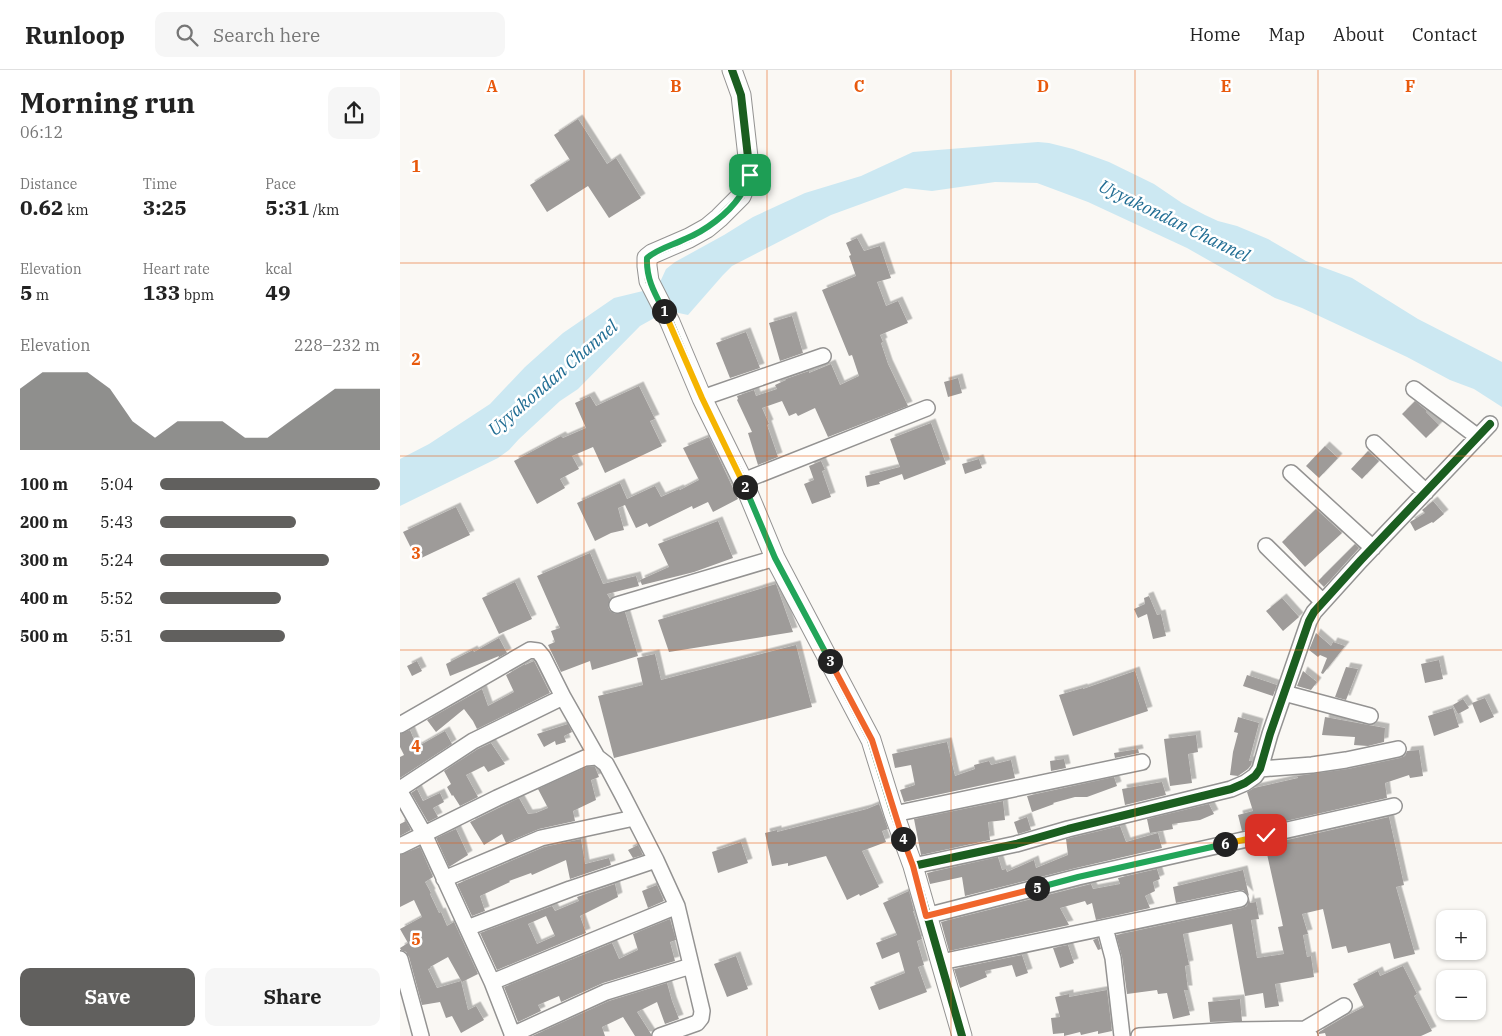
<!DOCTYPE html>
<meta charset="utf-8">
<style>
body{margin:0;font-family:"IBM Plex Serif",serif;background:#f6f6f6;color:#222;height:100vh;display:flex;flex-direction:column;font-size:19px;white-space:nowrap}
*{box-sizing:border-box;margin:0}
p{font-size:16px;color:#767676}
.icon{flex:none;width:28px;height:28px;fill:none;stroke:currentColor;stroke-width:2;stroke-linecap:round;stroke-linejoin:round}
.map{position:relative;flex:1;overflow:hidden}
.details{display:flex;flex-direction:column;background:#fff;width:400px}
.details>*{flex:none}
.buttons{position:absolute;left:1036px;top:840px;display:grid;gap:10px}
.buttons a{display:grid;place-items:center;width:50px;height:50px;border-radius:10px;background:#fff;box-shadow:0 1px 4px #0004;font-size:25px}
.pin{position:absolute;display:grid;place-items:center;width:42px;height:42px;color:#fff;margin:-21px;border-radius:10px;box-shadow:0 2px 8px #0006}
.km{position:absolute;width:25px;height:25px;margin:-12px;border-radius:50%;background:#222;color:#fff;font-size:14px;line-height:25px;text-align:center}
.round{display:grid;place-items:center;flex:none;width:52px;height:52px;border-radius:10px;background:#f6f6f6}
.headline{display:flex;align-items:center;justify-content:space-between;height:85px;padding:0 20px}
h1{font-size:28px;font-weight:700;line-height:38px}
.metrics{display:grid;grid-template-columns:repeat(3,1fr);gap:8px;height:85px;padding:5px 20px}
.metrics div{display:grid;align-content:center}
.metrics b{font-size:21px;font-weight:700}
.metrics small{font-size:14px;font-weight:400}
.metrics p{font-size:14px}
.chart{height:140px;padding:10px 20px}
.chart p{display:flex;justify-content:space-between}
.chart svg{width:100%;height:90px;margin-top:5px;fill:#61605e;opacity:.7}
.action{display:flex;gap:10px;margin-top:auto;padding:10px 20px}
.action a{flex:1;height:58px;border-radius:10px;background:#61605e;color:#fff;font-size:20px;font-weight:700;line-height:58px;text-align:center}
.action a+a{background:#f6f6f6;color:#222}
ul{padding:0 20px;list-style:none;font-size:16px}
li{display:grid;grid-template-columns:80px 60px 1fr;align-items:center;height:38px}
li i{height:12px;border-radius:6px;background:#61605e}
header{display:flex;align-items:center;gap:30px;box-sizing:border-box;height:70px;padding:0 25px;background:#fff;border-bottom:1px solid #e0e0e0}
header strong{font-size:24px}
nav{display:flex;gap:28px;margin-inline-start:auto;font-size:18px}
.search{width:350px;height:45px;background:#f6f6f6;display:flex;align-items:center;gap:12px;box-sizing:border-box;padding:0 18px;border-radius:10px;color:#767676;font-size:19px}
main{display:flex;flex:1;min-height:0}
.map>svg:first-child{display:block}
.water{fill:#cce8f2}
.building{fill:#9e9b99;fill-rule:evenodd;filter:url(#shadow)}
.lines{fill:none;stroke-linecap:round;stroke-linejoin:round}
.minor-casing{stroke:#949392;stroke-width:18}
.tertiary-casing{stroke:#949392;stroke-width:21}
.minor{stroke:#fefefd;stroke-width:15}
.tertiary{stroke:#fefefd;stroke-width:19}
.cycleway-casing{stroke:#fff;stroke-width:11}
.cycleway{stroke:#1b5e20;stroke-width:8}
.split-1-casing{stroke:#fff;stroke-width:10}
.split-2-casing{stroke:#fff;stroke-width:10}
.split-3-casing{stroke:#fff;stroke-width:10}
.split-4-casing{stroke:#fff;stroke-width:10}
.split-5-casing{stroke:#fff;stroke-width:10}
.split-6-casing{stroke:#fff;stroke-width:10}
.split-7-casing{stroke:#fff;stroke-width:10}
.split-1{stroke:#22a559;stroke-width:6}
.split-2{stroke:#f5b400;stroke-width:6}
.split-3{stroke:#22a559;stroke-width:6}
.split-4{stroke:#f0652b;stroke-width:6}
.split-5{stroke:#f0652b;stroke-width:6}
.split-6{stroke:#22a559;stroke-width:6}
.split-7{stroke:#f5b400;stroke-width:6}
.grid{fill:none;stroke:#e8590c;stroke-width:1;stroke-opacity:0.55}
.labels{text-anchor:middle;stroke-width:5;stroke-linejoin:round;paint-order:stroke}
.water-label{font-size:18px;font-style:italic;fill:#226e94;stroke:#fff}
.grid-label{font-size:16px;text-anchor:middle;font-weight:bold;fill:#e8590c;stroke:#fff;stroke-width:5;stroke-linejoin:round;paint-order:stroke}
</style>
<header>
<strong>Runloop</strong>
<div class="search"><svg class="icon" aria-label="search" viewBox="0 0 24 24"><circle cx="10" cy="10" r="6"/><path d="M15 15l6 6"/></svg>Search here</div>
<nav><a>Home</a><a>Map</a><a>About</a><a>Contact</a></nav>
</header>
<main>
<section class="details">
<div class="headline"><div><h1>Morning run</h1><p>06:12</p></div><a class="round"><svg class="icon" aria-label="share" viewBox="0 0 24 24"><path d="M12 15V3M7 8l5-5 5 5M5 13v7h14v-7"/></svg></a></div>
<div class="metrics">
<div><p>Distance</p><b>0.62<small> km</small></b></div>
<div><p>Time</p><b>3:25</b></div>
<div><p>Pace</p><b>5:31<small> /km</small></b></div>
</div>
<div class="metrics">
<div><p>Elevation</p><b>5<small> m</small></b></div>
<div><p>Heart rate</p><b>133<small> bpm</small></b></div>
<div><p>kcal</p><b>49</b></div>
</div>
<div class="chart"><p><span>Elevation</span>228–232 m</p>
<svg viewBox="0 0 160 44" preserveAspectRatio="none"><path d="M0 44V14L10 6L20 6L30 6L40 14L50 30L60 38L70 30L80 30L90 30L100 38L110 38L120 30L130 22L140 14L150 14L160 14V44z"/></svg>
</div>
<ul>
<li><b>100 m</b>5:04<i style="width:100%"></i></li>
<li><b>200 m</b>5:43<i style="width:62%"></i></li>
<li><b>300 m</b>5:24<i style="width:77%"></i></li>
<li><b>400 m</b>5:52<i style="width:55%"></i></li>
<li><b>500 m</b>5:51<i style="width:57%"></i></li>
</ul>
<div class="action"><a>Save</a><a>Share</a></div>
</section>
<div class="map">
<svg width="1102" height="966" viewBox="0 0 1102 966">
<defs>
<filter id="shadow"><feDropShadow dx="4.5" dy="-4.5" stdDeviation="0" flood-color="#0004"/></filter>
</defs>
<rect width="100%" height="100%" fill="#faf8f4"/>
<!-- water -->
<path class="water" d="M638,72L649,73L673,79L709,92L754,114L782,133L805,145L818,151L837,156L868,169L906,191L952,208L1018,249L1102,292V337L1074,319L1050,310L1007,287L902,238L875,228L787,178L688,132L637,113L595,112L532,121L505,118L431,145L332,196L323,205L288,245L274,242L258,246L240,256L178,319L160,331L119,369L109,380L98,388L0,436V389L29,374L90,334L125,297L163,263L214,228L247,220L261,210L266,199L275,192L324,165L353,147L405,123L461,106L513,82Z"/>
<!-- building -->
<path class="building" d="M178,49L207,94L216,88L241,128L209,148L188,116L147,142L130,115L170,90L154,65Z
M457,168L464,181L480,176L491,208L477,212L486,236L498,231L508,253L480,265L483,272L481,273L488,294L508,336L428,367L415,338L398,346L396,343L389,346L382,331L362,338L369,354L367,355L378,387L358,395L348,363L352,362L337,330L338,329L337,326L354,320L356,326L377,319L375,315L386,310V309L409,301V303L431,294L440,315L459,306L452,285L449,286L422,220L456,206L449,186L451,185L446,173Z
M392,246L403,283L380,291L369,253Z
M346,262L360,298L330,308L316,273Z
M558,308L562,323L548,327L544,312Z
M239,316L255,349L250,351L262,376L205,403L193,377L172,386L179,399L160,409L165,418L137,434L114,391L161,366L163,368L186,358L175,333L190,326L196,336Z
M1015,331L1027,341L1026,342L1039,355L1026,368L1002,344Z
M531,353L546,394L504,410L502,404L479,412L480,414L467,417L465,406L500,397L490,369Z
M309,367L338,429L313,442L308,432L293,439L292,436L249,457L247,453L236,458L225,435L218,438L224,460L211,463L195,471L177,433L220,413L227,429L255,416L261,427L279,419L280,420L299,410L283,378Z
M925,376L938,388L919,408L906,396Z
M968,381L979,391L962,409L951,399Z
M579,389L582,398L565,404L562,394Z
M421,391L425,400L422,401L431,427L412,434L404,414L414,410L409,396Z
M1033,431L1044,444L1033,453L1032,452L1015,461L1010,452L1025,443L1022,440Z
M56,437L70,465L17,490L3,462Z
M916,439L942,463L905,497L882,472Z
M318,451L333,488L294,502L242,515L240,510L269,497L258,474Z
M955,474L959,478L924,517L918,511Z
M190,483L203,514L236,506L239,516L207,524L210,529L208,537L210,541L215,544L225,542L238,586L192,600L190,591L161,602L148,575L155,572L151,561L160,558L137,506Z
M115,512L132,549L99,564L82,528Z
M376,514L393,562L269,582L258,550Z
M749,526L757,545L761,544L766,566L753,569L747,544L738,548L734,539L745,534L744,528Z
M882,528L899,547L883,561L866,541Z
M916,563L931,576L933,572L945,576L923,604L921,603L927,588L920,585L918,587L909,580Z
M99,568L107,583L98,588L99,586L50,606L46,594L73,580L74,582Z
M396,575L412,637L214,688L198,626L243,615L237,588L255,584L261,610Z
M1039,590L1043,609L1025,613L1021,594Z
M17,591L22,601L12,606L7,596Z
M134,591L150,623L77,659L73,651L64,639L36,662L27,650L82,619L88,636L114,622L106,605L125,594V595Z
M946,597L958,599L946,630L935,627Z
M735,601L748,641L673,666L659,625L683,618V619Z
M903,601L917,612L911,620L897,616Z
M847,605L877,615L873,626L843,616Z
M1085,628L1094,647L1080,653L1072,633Z
M1063,629L1069,638L1058,644L1053,635Z
M1053,638L1059,657L1034,666L1028,646Z
M838,647L859,653L849,691H852L851,695L848,699L838,706L830,705L833,682L838,663L834,662Z
M925,647L985,658L984,672L968,676L954,675L955,667L922,665Z
M168,654L172,662L164,666L166,672L156,675L155,671L144,677L137,664Z
M10,660L17,677L45,661L52,674L0,708V687L4,685L0,677V664Z
M796,665L798,682L788,684L792,713L770,716L764,669Z
M547,672L555,706L575,699L574,695L589,691L591,695L611,690L615,708L504,732L500,720L515,715L511,695L495,698L492,684Z
M91,673L105,694L88,702L84,696L66,705L78,727L60,736L53,725L52,726L47,717L51,714L44,701L78,679Z
M738,679L739,683L715,688L714,683Z
M1019,680L1023,706L1010,708L1009,705L985,713L987,728L842,761L838,745L853,741L847,722L854,718L898,708L897,706L948,699L1000,688L1005,686L1007,681Z
M664,689L666,698L651,701L650,691Z
M187,697H195L199,707L191,710L196,730L173,741L175,751L139,759L106,773L102,764L84,775L70,752L119,728L128,744L136,743L148,738L138,719Z
M714,707L717,716L687,727H675L653,733L654,734L632,742L627,726Z
M762,712L766,725L725,735L722,719Z
M17,719L23,731L40,723L44,732L33,738L38,747L28,752L11,723Z
M603,731L605,750L588,752L590,770L521,785L514,749Z
M479,734L488,759L482,761L486,772L462,781L479,817L460,826L459,824L447,830L426,786L388,796V793L372,796L365,763L377,760V762L467,739Z
M809,734L814,744L800,750L772,754L773,759L750,763L747,749Z
M627,747L631,760L618,764L614,752Z
M989,747L1004,815L996,817L1015,884L994,889L990,873L948,883L946,876L932,879L923,839L902,844L908,864L903,865L907,887L911,886L914,907L875,914L879,936L865,938L863,923L845,926L832,854L783,864L789,895L785,896L788,920H784L790,945L773,949L767,923L758,924L757,920L727,924L722,887L716,865L842,838L847,836L849,828L850,833L856,832L859,849L851,850L857,888L884,884L878,857L883,856L865,775Z
M6,751L11,760L0,766V754Z
M720,756L726,772L758,763L762,778L676,798L565,826L562,807L530,814L527,803L598,787L602,800L606,799L607,802L634,790L636,798L668,785L666,769Z
M56,759L68,785L49,797L36,768Z
M181,769L185,794L209,788L211,795L170,809L166,790L132,805L131,803L109,811L110,812L80,826L85,841L72,846L57,814L144,777Z
M341,772L348,793L318,803L312,782Z
M238,775L243,785L233,788L228,780Z
M20,777L33,807L25,812L31,823L30,824L39,843L41,842L47,856L54,852L78,904L62,912L48,887L30,897L31,898L28,899L37,918L61,911L68,940L76,936L84,950L61,963L52,946L46,948L40,932L22,935L9,887L6,882L1,880L0,878L8,873L0,859L22,847L14,830L0,837V785Z
M757,799L760,809L753,812L755,821L745,826L750,838L696,850L692,833L687,835L685,831L660,838L669,855L549,881L541,852L691,814L693,819L720,814L718,808Z
M843,800L849,826L843,820H838L776,833L773,817Z
M215,814L218,827L180,846L186,863L97,900L80,863L152,836L155,841L179,831L177,827ZM146,846L155,866L137,874L128,854Z
M257,815L264,831L248,838L242,821Z
M509,821L514,841H513L522,869L517,871L524,895L518,897L527,922L479,940L470,917L505,903L499,882L482,889L476,873L497,865L483,833Z
M270,849L276,870L270,872L275,891L203,913L161,932L159,926L138,935L141,941L118,952L104,917L212,873L219,889L238,880L233,864Z
M698,868L701,879L698,880L693,870Z
M668,875L674,893L660,898L653,878Z
M622,885L628,903L616,907L612,895L585,901L587,907L560,918L554,899Z
M336,886L348,919L327,927L314,894Z
M1003,896L1017,924L1014,926L1032,961L1021,966H926L925,963L919,964V962L946,946L964,937L953,914L978,901L980,906Z
M267,913L272,931L279,949L265,954L257,932L237,942L251,964V966H235L223,947L202,957L205,966H132L209,931Z
M707,920L712,961L698,964V961L681,965L680,962L664,966V963L653,964L651,948L660,947L655,927L669,924V927Z
M840,929L842,951L810,952L808,932Z"/>
<g class="lines">
<!-- minor casing -->
<g class="minor-casing">
<path id="minor" d="M1014,319L1078,367
M302,328L423,286
M974,373L1026,422
M891,403L973,478
M343,411L527,338
M866,476L923,532
M217,535L375,488
M884,623L970,646
M163,627L197,687
M0,655L130,580L138,581L143,587L163,627L73,671L0,719
M860,699L912,695L946,690L998,679
M0,722L24,764L92,912L113,966
M494,744L742,692
M0,776L97,728L185,688L197,687L206,694L222,724L256,790L277,836L302,941L301,948L297,953L260,966
M513,796L616,774L668,759L831,719L845,713L855,706L860,699L870,664L909,551L914,542L961,490L1090,354
M44,809L141,768L234,748
M526,846L678,807L994,736
M67,858L170,819L256,790
M705,858L713,888L722,966
M0,889L21,966
M541,892L840,829
M92,912L277,836
M905,959L944,936
M112,965L206,922L291,896
M739,966L835,960L905,959L910,966"/>
</g>
<!-- tertiary casing -->
<g class="tertiary-casing">
<path id="tertiary" d="M332,0L341,25L350,105L341,126L319,148L307,158L289,168L252,184L247,188V196L249,211L270,252L302,328L343,411L375,488L471,670L494,744L513,796L562,966"/>
</g>
<!-- minor -->
<use href="#minor" class="minor"/>
<!-- tertiary -->
<use href="#tertiary" class="tertiary"/>
<!-- cycleway casing -->
<g class="cycleway-casing">
<path id="cycleway" d="M332,0L341,25L350,105L341,126L319,148L307,158L289,168L252,184L247,188V196L249,211L270,252L302,328L343,411L375,488L471,670L494,744L513,796L562,966
M513,796L616,774L668,759L831,719L845,713L855,706L860,699L870,664L909,551L914,542L961,490L1090,354"/>
</g>
<!-- cycleway -->
<use href="#cycleway" class="cycleway"/>
</g>
<g class="lines">
<!-- split-1 casing -->
<g class="split-1-casing">
<path id="split-1" d="M264,241C255,224 246,209 247,188C257,179 273,175 285,169C305,161 328,144 340,126C345,120 347,112 350,105"/>
</g>
<!-- split-2 casing -->
<g class="split-2-casing">
<path id="split-2" d="M264,241L302,328L345,417"/>
</g>
<!-- split-3 casing -->
<g class="split-3-casing">
<path id="split-3" d="M345,417L375,488L430,591"/>
</g>
<!-- split-4 casing -->
<g class="split-4-casing">
<path id="split-4" d="M430,591L472,670L503,769"/>
</g>
<!-- split-5 casing -->
<g class="split-5-casing">
<path id="split-5" d="M503,769L513,796L526,846L637,818"/>
</g>
<!-- split-6 casing -->
<g class="split-6-casing">
<path id="split-6" d="M637,818L678,807L825,774"/>
</g>
<!-- split-7 casing -->
<g class="split-7-casing">
<path id="split-7" d="M825,774L866,765"/>
</g>
<!-- split-1 -->
<use href="#split-1" class="split-1"/>
<!-- split-2 -->
<use href="#split-2" class="split-2"/>
<!-- split-3 -->
<use href="#split-3" class="split-3"/>
<!-- split-4 -->
<use href="#split-4" class="split-4"/>
<!-- split-5 -->
<use href="#split-5" class="split-5"/>
<!-- split-6 -->
<use href="#split-6" class="split-6"/>
<!-- split-7 -->
<use href="#split-7" class="split-7"/>
</g>
<!-- grid -->
<path class="grid" d="M184,0V966M367,0V966M551,0V966M735,0V966M918,0V966M0,193H1102M0,386H1102M0,580H1102M0,773H1102"/>
<g class="labels">
<!-- water labels -->
<g class="water-label">
<text transform="translate(774 151) rotate(26)" y="6">Uyyakondan Channel</text>
<text transform="translate(153 308) rotate(-41)" y="6">Uyyakondan Channel</text>
</g>
</g>
<g class="grid-label">
<text x="92" y="22">A</text>
<text x="276" y="22">B</text>
<text x="459" y="22">C</text>
<text x="643" y="22">D</text>
<text x="826" y="22">E</text>
<text x="1010" y="22">F</text>
<text x="16" y="102">1</text>
<text x="16" y="295">2</text>
<text x="16" y="489">3</text>
<text x="16" y="682">4</text>
<text x="16" y="875">5</text>
</g>
</svg>
<div class="buttons">
<a>+</a>
<a>−</a>
</div>
<div class="pin" style="left:350px;top:105px;background:#1e9e55"><svg class="icon" aria-label="arrive" viewBox="0 0 24 24"><path d="M6 21V4h12l-3 4 3 4H6"/></svg></div>
<div class="pin" style="left:866px;top:765px;background:#d93025"><svg class="icon" aria-label="check" viewBox="0 0 24 24"><path d="M5 12l5 5 9-10"/></svg></div>
<b class="km" style="left:264px;top:241px">1</b>
<b class="km" style="left:345px;top:417px">2</b>
<b class="km" style="left:430px;top:591px">3</b>
<b class="km" style="left:503px;top:769px">4</b>
<b class="km" style="left:637px;top:818px">5</b>
<b class="km" style="left:825px;top:774px">6</b>
</div>
</main>
